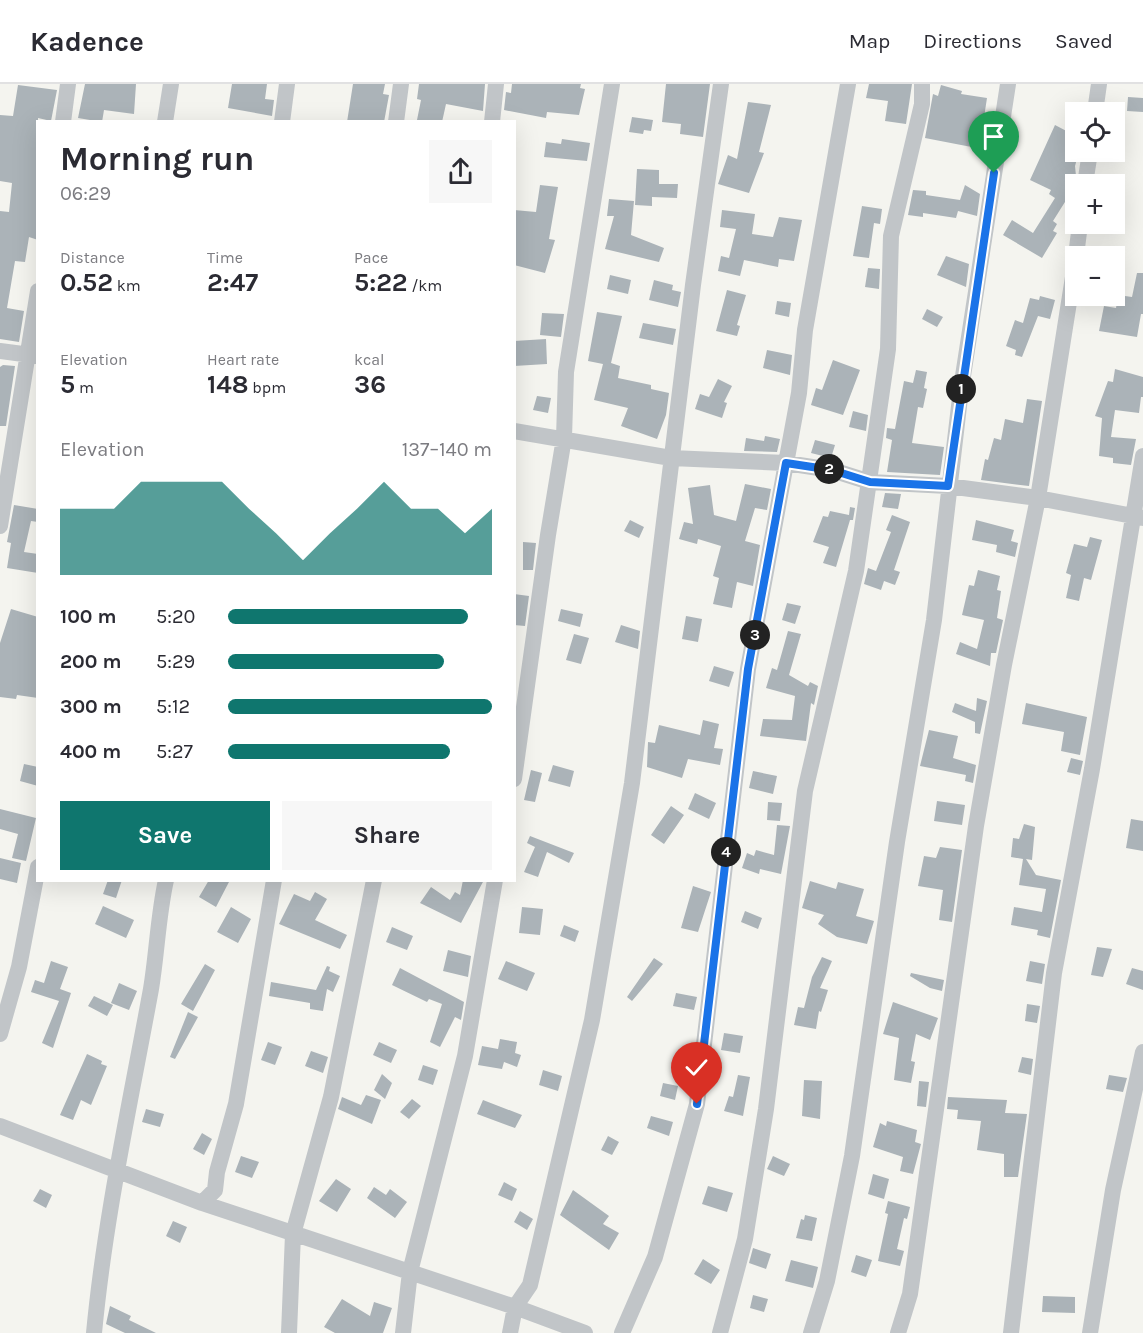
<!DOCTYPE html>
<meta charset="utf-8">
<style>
body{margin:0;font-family:Karla,sans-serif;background:#f7f7f7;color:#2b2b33;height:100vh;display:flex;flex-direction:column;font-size:22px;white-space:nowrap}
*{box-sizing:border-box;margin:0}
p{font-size:20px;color:#7c7c81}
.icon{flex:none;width:33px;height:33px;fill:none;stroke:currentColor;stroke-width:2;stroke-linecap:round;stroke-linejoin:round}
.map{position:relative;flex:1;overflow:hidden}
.sheet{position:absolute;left:36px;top:36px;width:480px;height:762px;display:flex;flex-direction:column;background:#fff;border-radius:0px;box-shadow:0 6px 24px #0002}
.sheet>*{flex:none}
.buttons{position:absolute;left:1065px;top:18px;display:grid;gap:12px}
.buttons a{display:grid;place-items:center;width:60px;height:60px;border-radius:0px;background:#fff;box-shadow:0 6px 24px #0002;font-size:30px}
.pin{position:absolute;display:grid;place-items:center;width:51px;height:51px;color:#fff;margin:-62px -26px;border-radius:50% 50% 50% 0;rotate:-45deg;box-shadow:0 0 6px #0007}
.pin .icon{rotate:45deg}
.km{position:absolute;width:30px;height:30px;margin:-15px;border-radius:50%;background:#222;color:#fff;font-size:16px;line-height:30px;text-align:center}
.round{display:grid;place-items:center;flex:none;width:63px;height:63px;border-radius:0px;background:#f7f7f7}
.headline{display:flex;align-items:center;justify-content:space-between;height:102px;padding:0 24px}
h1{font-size:33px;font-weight:700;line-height:45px}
.stats{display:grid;grid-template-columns:repeat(3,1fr);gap:9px;height:102px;padding:6px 24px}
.stats div{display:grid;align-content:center}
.stats b{font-size:26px;font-weight:700}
.stats small{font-size:16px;font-weight:400}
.stats p{font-size:16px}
.chart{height:168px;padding:12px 24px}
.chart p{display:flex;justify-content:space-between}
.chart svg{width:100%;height:108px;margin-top:6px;fill:#0f766e;opacity:.7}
.cta{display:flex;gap:12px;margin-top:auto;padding:12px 24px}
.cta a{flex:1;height:69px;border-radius:0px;background:#0f766e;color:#fff;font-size:24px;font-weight:700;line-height:69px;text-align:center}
.cta a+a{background:#f7f7f7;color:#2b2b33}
ul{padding:0 24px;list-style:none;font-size:20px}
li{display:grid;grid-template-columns:96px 72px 1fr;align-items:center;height:45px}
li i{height:15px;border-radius:8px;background:#0f766e}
header{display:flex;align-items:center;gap:36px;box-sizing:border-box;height:84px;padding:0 30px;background:#fff;border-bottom:2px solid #e1e1e2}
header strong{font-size:28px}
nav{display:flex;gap:33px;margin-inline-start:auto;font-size:21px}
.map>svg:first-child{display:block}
.building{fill:#abb3b8}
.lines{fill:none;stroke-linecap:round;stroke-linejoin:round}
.minor{stroke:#c1c5c8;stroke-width:16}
.route-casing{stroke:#fff;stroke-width:12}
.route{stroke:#1a73e8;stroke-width:8}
</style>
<header>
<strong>Kadence</strong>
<nav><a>Map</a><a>Directions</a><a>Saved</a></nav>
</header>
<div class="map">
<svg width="1143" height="1249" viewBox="0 0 1143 1249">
<rect width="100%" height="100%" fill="#f4f4ef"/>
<!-- building -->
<path class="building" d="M85,0H136L134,30L104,26L102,38L78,34Z
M232,0H267L265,15L274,16L272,32L228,24Z
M353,0H385L383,10L389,11L384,38H347Z
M419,0H485L483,27L446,20L442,38L417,36L421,16L417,15Z
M512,0H581L580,4L585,5L579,31L547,28L546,34L504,26L506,8L511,9Z
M666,0H710L703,53L680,50L681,40L662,38Z
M869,0H912L906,40L885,37L888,17L866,14Z
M18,1L57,6L51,37L38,34V156L29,153L25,178L15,177L7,224L24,227L19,258L0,255V127L9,128L12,99L0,97V31L13,32Z
M941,1L962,7L961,10L987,14L983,40L990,41L987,66L925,54L933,10L938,12Z
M1128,13L1143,14V28L1127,27Z
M748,18L771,21L759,68L764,69L749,109L718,100L728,71L737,75Z
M632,33L653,36L651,47L644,46L643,50L629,48Z
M1055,41L1076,52V68H1079L1075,82L1076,92L1068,108L1070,110L1053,137L1057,140L1053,147L1057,149L1042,174L1003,151L1012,136L1033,149L1055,114L1049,110L1051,106L1030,96Z
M562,55L590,59L587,77L544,73L546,58L561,60Z
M637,85L659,86V100H678L677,114L652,113V122L635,121Z
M540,101L558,103L549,155L555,156L545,189L514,181V126L536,128Z
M965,101L980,110L977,132L958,127L956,134L923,129V133L908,131L913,106L926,107V111L960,116Z
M609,115L634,117L631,151L664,164L659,178L605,165L614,132H607Z
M862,122L882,125L880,140L874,139L869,174L853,172Z
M722,126L755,130L752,150L773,153L779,133L802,136L794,177L779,175L778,183L744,176L740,192L718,187L721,172L729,174L736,145L720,143Z
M946,172L969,180L966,203L937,191Z
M868,184L880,185L879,205L865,203Z
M1137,189H1143V230H1141L1137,253L1099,247L1104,222L1116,224L1118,211L1132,213Z
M610,191L631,196L628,210L607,205Z
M654,196L673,201L672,206L681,208L678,223L649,216Z
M727,206L746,211L737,241L740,242L737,252L716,247Z
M1040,212L1055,216L1050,235L1038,232L1022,273L1015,271L1016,266L1006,262L1015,236L1023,239L1030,214L1039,216Z
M777,217L791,219L789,233L775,230Z
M927,225L943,233L937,243L922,235Z
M597,228L622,232L611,279L620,282L618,294L651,301V305L669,309L666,331L657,355L621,342L628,324L594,316L603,280L588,277Z
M542,229L564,230L561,253L540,251Z
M643,239L676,245L673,261L639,254Z
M546,255L547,280L514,282V257Z
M767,266L792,271L790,291L763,284Z
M833,276L860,286L843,331L811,321L816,304L822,306Z
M3,281L15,282L6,342H0V283Z
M1115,285L1143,293V313H1141L1139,329L1115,326L1111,353L1136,355L1131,381L1113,379V374L1099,372L1102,334L1095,332L1108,297L1113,298Z
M916,286L927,288L924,304L927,305L923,324L918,323L912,359L944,363L940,391L887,388L892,356L886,354L887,344L895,345L904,297L913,299Z
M718,295L732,302L724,318L727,319L722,334L695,325L700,310L709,313Z
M537,312L551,314L548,329L533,326Z
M1027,315L1042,317L1029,402L981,396L985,375L988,376L994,354L1001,356L1005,335L1023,339Z
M853,327L868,331L866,347L849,343Z
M765,352L780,355L777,368L744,367L746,354L764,357Z
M815,356L835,361L831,374L811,369Z
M745,400L771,405L767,426L755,424L745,457L760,461L753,502L737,498L732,524L713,520L719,494L713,492L721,462L698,455L697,460L679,455L684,438L693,440L688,404L710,401L714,431L736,437Z
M885,409L901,410L898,425L882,423Z
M14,421L38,425V438L31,437L24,468L38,470V489L7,484L11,459L7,458Z
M850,423L855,424L853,436H850L836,483L823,479L829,463L813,458L823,432L828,433L830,427L849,431Z
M892,431L910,438L894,486L900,488L895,501L884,497L881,506L864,500L868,484L876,487L891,448L886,446Z
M630,436L644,443L639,454L624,447Z
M976,436L1014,446L1011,457L1018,459L1015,473L996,468L997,461L972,456Z
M1090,453L1102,456L1091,496L1084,494L1079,517L1066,514L1071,491L1066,489L1074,460L1087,463Z
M523,458L536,459L533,486H523Z
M978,486L1000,492L997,506L1001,507L997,534L1003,536L996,569H991L990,582L956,570L960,558L977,565L984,536L962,531L969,501L974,502Z
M514,510L529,512L525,542L514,541Z
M787,519L801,522L795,540L782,536Z
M11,525L38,533V614L17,611L16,615L0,613V559Z
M561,525L583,530L580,543L558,537Z
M686,532L702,535L698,558L682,555Z
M621,541L640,547L638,565L615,558Z
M788,547L801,550L789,591L808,602L810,598L818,602L814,621L811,619L806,657L760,652L763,635L792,636L795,612L766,604L772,584L777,586Z
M574,550L589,554L581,580L566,576Z
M714,582L734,588L729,603L709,597Z
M977,614L987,617L980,650L975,649V638L952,628L955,619L976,627Z
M1026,619L1087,633L1080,671L1061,667L1064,648L1022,640Z
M703,636L719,640L714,664L723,665L720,681L688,675L682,694L647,683L648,658L655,659L659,641L700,651Z
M929,646L958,652L953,674L976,681L973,699L965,697L966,691L920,682Z
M1071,674L1083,677L1080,691L1067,688Z
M24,680L38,683V702L20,697Z
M553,681L574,687L570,703L548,697Z
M531,686L542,689L535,718L524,716Z
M753,687L777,692L773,710L749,704Z
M695,709L716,719L709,735L688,725Z
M937,717L965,721L962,741L934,737Z
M768,718L782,719L780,737L767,736Z
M671,722L684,731L664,760L651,751Z
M0,725L36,734L26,777L12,774L18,750L0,745Z
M1131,735L1143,737V767L1126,764Z
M1024,740L1035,743L1032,776L1026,775L1036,791L1061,796L1050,854L1037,851L1038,846L1011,841L1014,823L1042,828L1046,805L1019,801L1023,775L1011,773L1013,754L1019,755Z
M777,741L790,742L781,790L760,785L759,790L742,784L747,769L754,772L756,766L774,771Z
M530,752L574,769L569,779L547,768L538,793L524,788L535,763L527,759Z
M940,763L962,766L952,838L939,836L943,806L918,802L924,772L936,774Z
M0,774L21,779L17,799L0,795Z
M108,796H122L116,814L103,810Z
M209,796H230L216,823L199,813Z
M463,796H484L461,839L420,819L431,803L450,816L455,808L460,811Z
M810,797L836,805L838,798L864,805L856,832L874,837L867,860L837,853L818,840L824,831L802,824Z
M693,802L711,808L698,848L681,844Z
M315,808L327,815L315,836L347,851L340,865L279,840L294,810L310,817Z
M103,822L134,836L126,854L95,840Z
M231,823L251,835L238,859L217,848Z
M522,823L543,825L540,851L519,849Z
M745,827L762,834L758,845L741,838Z
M564,841L579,847L575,858L560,852Z
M392,843L413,852L407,866L386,858Z
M1097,863L1112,865L1103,893L1091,891Z
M448,866L471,872L468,893L443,887Z
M822,873L832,877L820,904L828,906L821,928L819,927L816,945L794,941L798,923L804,924L812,893Z
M654,874L663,880L632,917L627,913Z
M51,877L68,883L60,905L71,909L53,964L42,959L59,917L31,908L35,896L44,899Z
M506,877L535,889L527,907L498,895Z
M1030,877L1045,880L1042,900L1026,897Z
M205,880L215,886L193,927L181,920Z
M327,882L330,883L329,887L340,892L333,908L327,905L323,927L310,925V919L269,912L271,898L316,906Z
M400,884L464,918L461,936L455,933L440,963L430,958L442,920L429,915L427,918L392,901Z
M1132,884L1143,887V906L1126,900Z
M911,889L944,896L942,907L930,904L910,892Z
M119,899L137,907L129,926L111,919Z
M676,909L697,913L694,926L673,922Z
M94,912L113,921L107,932L88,922Z
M893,918L938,934L930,956L916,950L911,977L915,978L911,999L894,996L899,954L883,950Z
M1027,920L1040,922L1037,939L1025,937Z
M188,928L198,933L175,975L170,973Z
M724,949L743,952L740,969L721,966Z
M500,955L517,958L515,969L521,971L517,983L504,978L502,985L478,981L482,962L498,965Z
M268,958L282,963L275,981L261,976Z
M379,958L397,966L391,979L373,971Z
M311,967L328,973L323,989L305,982Z
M87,970L102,977L101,980L107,982L91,1021L81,1016L73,1036L60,1031Z
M1022,973L1033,975L1031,991L1018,988Z
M423,981L438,986L433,1001L418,996Z
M543,986L562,992L558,1007L539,1001Z
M382,990L392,999L385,1015L374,1006Z
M738,991L750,993L743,1032L724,1027L729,1012L733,1013Z
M1109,991L1127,994L1123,1008L1106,1005Z
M804,996L822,997L820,1035L802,1032Z
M919,997L929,998L926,1023L917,1022Z
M663,999L678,1002L675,1016L660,1012Z
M366,1011L381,1016L372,1040L338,1025L342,1013L361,1021Z
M948,1013L1007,1016L1005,1029L1027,1030L1018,1093H1004V1070L977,1066L981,1037L957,1035L958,1026L947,1025Z
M412,1015L421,1022L409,1035L400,1028Z
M483,1016L522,1031L515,1044L477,1030Z
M146,1025L164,1030L160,1043L142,1038Z
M651,1032L673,1038L669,1052L647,1044Z
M887,1037L917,1046L915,1058L921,1060L913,1090L900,1087L903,1073L873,1063L880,1039L886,1042Z
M202,1049L212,1055L204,1071L193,1065Z
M608,1052L619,1058L612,1071L601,1066Z
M241,1072L259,1078L252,1094L235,1088Z
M773,1072L790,1080L784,1092L767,1085Z
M873,1090L889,1095L884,1115L868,1110Z
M336,1095L351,1105L337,1128L319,1117Z
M504,1098L517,1105L512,1117L498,1111Z
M708,1102L733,1109L727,1128L702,1120Z
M374,1103L386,1111L390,1105L407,1118L395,1134L367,1114Z
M40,1105L52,1111L46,1124L33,1117Z
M573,1106L609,1132L603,1140L619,1149L609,1166L560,1131Z
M888,1117L910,1123L907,1135L904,1134L897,1165L904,1167L900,1182L878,1177L888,1130L885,1129Z
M520,1127L533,1135L527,1146L514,1138Z
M805,1131L817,1134L812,1157L796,1154L801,1135L804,1136Z
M173,1137L187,1143L180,1159L166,1152Z
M753,1164L771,1170L766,1185L749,1179Z
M856,1171L872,1176L866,1193L851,1188Z
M703,1175L720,1186L711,1200L694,1190Z
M791,1176L818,1183L813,1204L785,1197Z
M753,1211L768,1215L764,1228L750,1224Z
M1043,1212L1075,1213V1229L1042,1228Z
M342,1215L370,1232L374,1218L392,1224L383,1249H335L324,1243Z
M110,1222L131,1232L129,1236L156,1249H125L106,1240Z"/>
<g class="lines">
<!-- minor -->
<path class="minor" d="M1095,28L1099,0
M63,38L68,0
M165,38L171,0
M282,38L287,0
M396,38L401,0
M492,38L496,0
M1085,100L1090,68
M1076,172L1080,140
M0,267L38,272
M514,347L671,374L786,379L832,386L870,398L948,402L1038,414L1143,434
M0,442L38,207
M514,695L548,451L564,354L566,288L612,0
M0,950L19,883L38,783
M0,1042L202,1119L515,1223L585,1249
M202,1119L215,1106L217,1088L236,1020L274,796
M94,1249C105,1133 130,1020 151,905C157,869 158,832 166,796
M289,1249L293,1150L331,1013L374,796
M403,1249L410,1188L465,972L495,796
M510,1249L515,1223L530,1201L592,936L632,699L693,201L721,0
M622,1249L655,1173L697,1020L748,585L799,309L805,246L848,0
M720,1249L745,1155L766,1025L805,707L856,487L888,265L891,152L922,20V0
M811,1249L827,1197L852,1072L897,758L934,536L961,305L1008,0
M898,1249L910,1210L976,742L1004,581L1038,414L1076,174
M1011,1249L1054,889L1092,685L1143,372
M1090,1249L1113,1106L1143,968"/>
</g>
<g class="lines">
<!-- route casing -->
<g class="route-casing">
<path id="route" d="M697,1020L748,585L786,379L832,386L870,398L948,402L994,89"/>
</g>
<!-- route -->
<use href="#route" class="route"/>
</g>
</svg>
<div class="buttons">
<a><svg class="icon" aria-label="locate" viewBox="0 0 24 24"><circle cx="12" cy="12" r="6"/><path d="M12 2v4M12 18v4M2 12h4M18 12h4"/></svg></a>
<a>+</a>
<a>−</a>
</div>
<div class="pin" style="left:994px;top:89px;background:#1e9e55"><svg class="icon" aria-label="arrive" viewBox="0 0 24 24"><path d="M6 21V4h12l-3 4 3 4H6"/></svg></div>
<div class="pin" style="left:697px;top:1020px;background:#d93025"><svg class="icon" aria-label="check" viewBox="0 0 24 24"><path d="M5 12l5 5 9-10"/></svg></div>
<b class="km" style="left:961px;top:305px">1</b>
<b class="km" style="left:829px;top:385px">2</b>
<b class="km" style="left:755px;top:551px">3</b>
<b class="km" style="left:726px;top:768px">4</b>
<section class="sheet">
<div class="headline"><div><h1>Morning run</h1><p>06:29</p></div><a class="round"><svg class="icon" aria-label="share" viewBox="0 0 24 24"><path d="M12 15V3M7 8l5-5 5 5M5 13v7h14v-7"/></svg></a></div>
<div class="stats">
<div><p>Distance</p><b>0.52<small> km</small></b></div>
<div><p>Time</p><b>2:47</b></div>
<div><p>Pace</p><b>5:22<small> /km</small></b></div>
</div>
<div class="stats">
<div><p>Elevation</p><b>5<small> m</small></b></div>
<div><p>Heart rate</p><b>148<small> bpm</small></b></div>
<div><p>kcal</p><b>36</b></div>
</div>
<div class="chart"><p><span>Elevation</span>137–140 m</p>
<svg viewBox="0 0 160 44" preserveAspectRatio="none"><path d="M0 44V17L10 17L20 17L30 6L40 6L50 6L60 6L70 17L80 27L90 38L100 27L110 17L120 6L130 17L140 17L150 27L160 17V44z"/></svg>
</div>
<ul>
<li><b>100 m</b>5:20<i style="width:91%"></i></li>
<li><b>200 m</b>5:29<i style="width:82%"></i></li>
<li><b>300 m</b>5:12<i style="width:100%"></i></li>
<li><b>400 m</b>5:27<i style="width:84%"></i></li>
</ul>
<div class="cta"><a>Save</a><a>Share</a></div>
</section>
</div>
